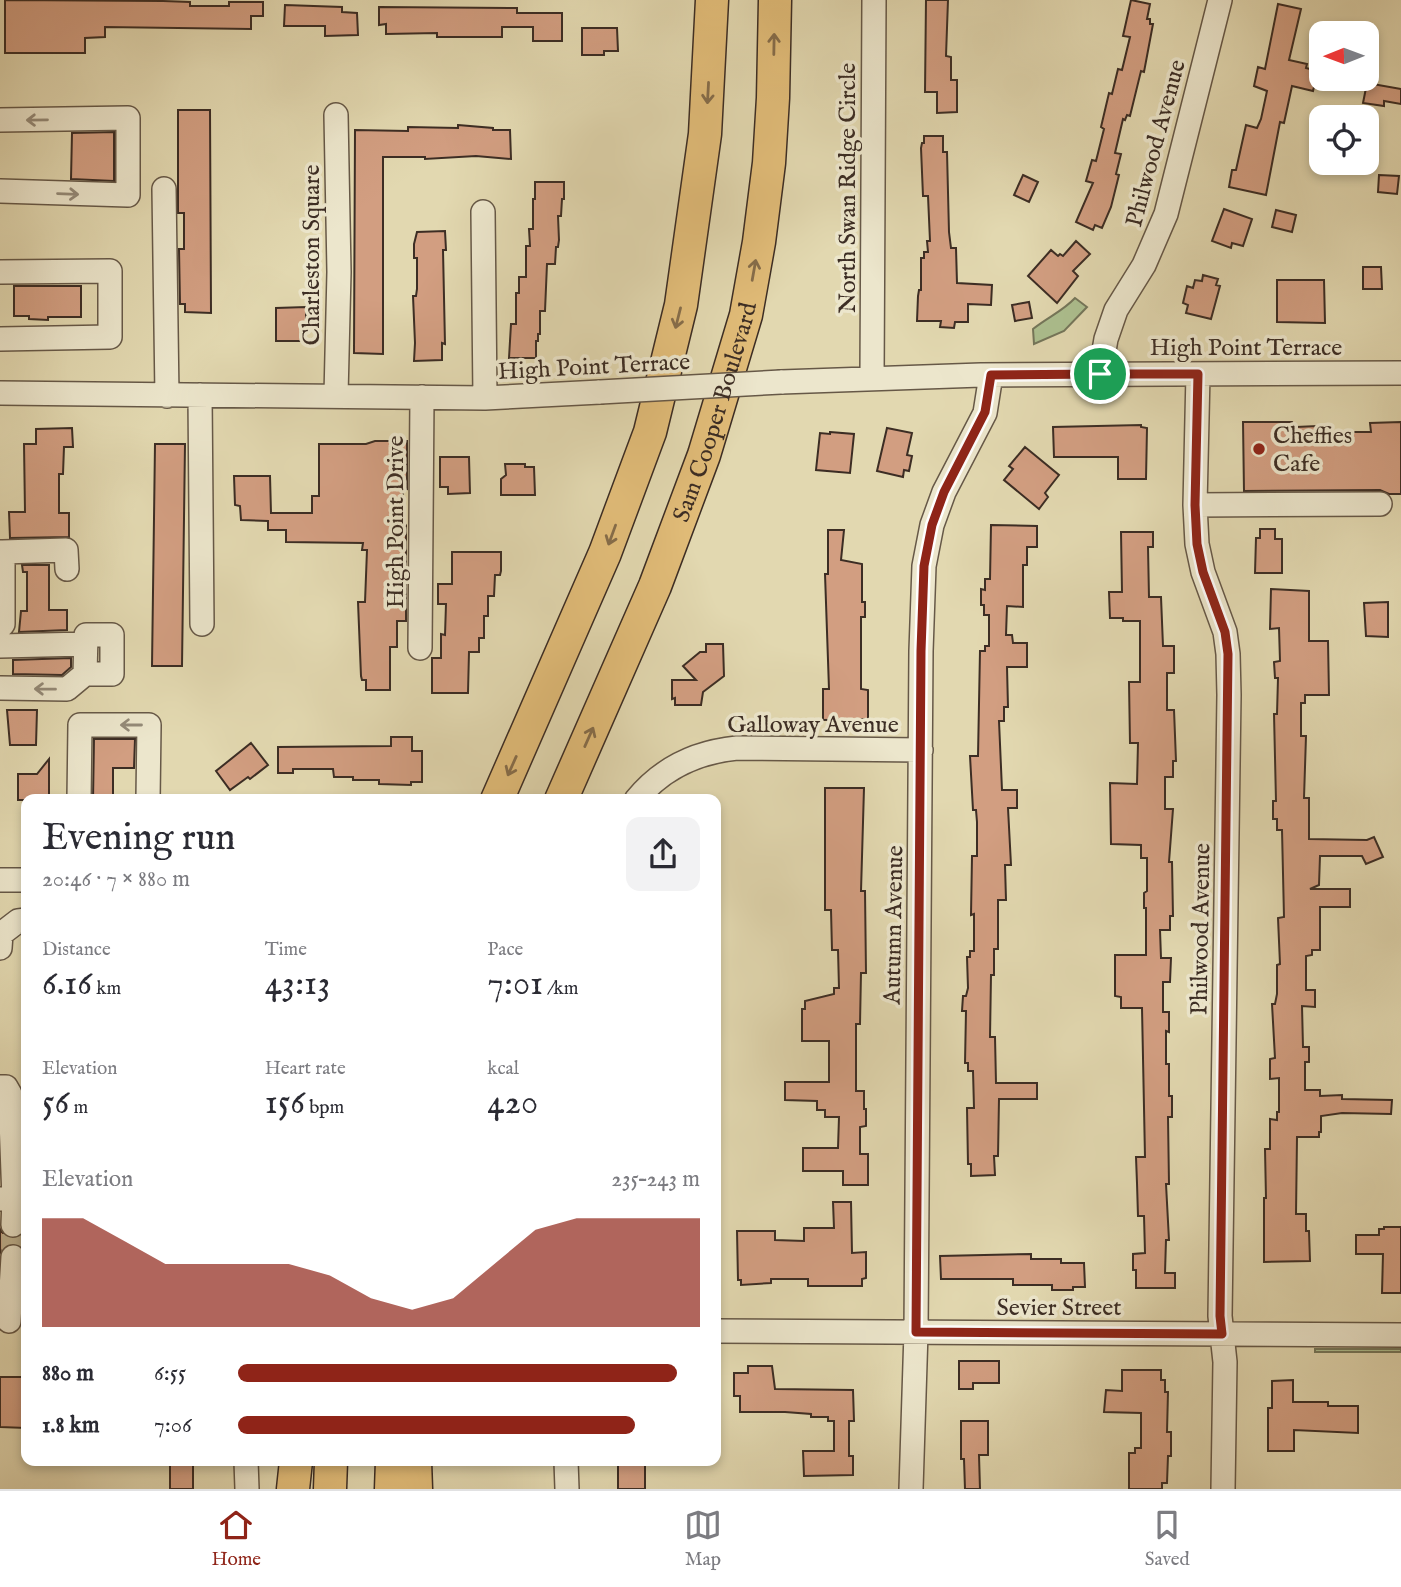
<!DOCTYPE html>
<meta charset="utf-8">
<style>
body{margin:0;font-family:"IM FELL English",serif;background:#f2f2f3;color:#2b2b33;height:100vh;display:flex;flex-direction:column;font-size:26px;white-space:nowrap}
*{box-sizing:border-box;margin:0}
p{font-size:23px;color:#7c7c81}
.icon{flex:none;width:38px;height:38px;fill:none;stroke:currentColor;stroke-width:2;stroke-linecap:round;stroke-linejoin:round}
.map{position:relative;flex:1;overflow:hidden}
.drawer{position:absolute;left:21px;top:794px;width:700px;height:672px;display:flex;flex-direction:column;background:#fff;border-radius:14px;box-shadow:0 4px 10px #0003}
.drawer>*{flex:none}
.needle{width:46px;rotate:269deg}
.buttons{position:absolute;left:1309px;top:21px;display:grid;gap:14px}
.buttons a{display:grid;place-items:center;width:70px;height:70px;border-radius:14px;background:#fff;box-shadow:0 4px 10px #0003;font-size:35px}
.pin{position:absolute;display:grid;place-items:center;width:60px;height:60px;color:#fff;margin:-30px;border:4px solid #fff;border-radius:50%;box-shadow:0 2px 7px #0007}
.round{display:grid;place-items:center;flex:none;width:74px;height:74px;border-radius:14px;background:#f2f2f3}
.summary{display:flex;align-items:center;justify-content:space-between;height:119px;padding:0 21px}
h1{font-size:38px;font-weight:600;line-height:52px}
.stats{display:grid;grid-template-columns:repeat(3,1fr);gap:10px;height:119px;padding:7px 21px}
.stats div{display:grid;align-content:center}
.stats b{font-size:35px;font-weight:600}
.stats small{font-size:19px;font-weight:400}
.stats p{font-size:19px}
.chart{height:196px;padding:14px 21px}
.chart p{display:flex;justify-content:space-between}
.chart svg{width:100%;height:126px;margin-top:7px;fill:#8f2418;opacity:.7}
ul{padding:0 21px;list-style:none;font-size:23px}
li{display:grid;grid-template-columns:112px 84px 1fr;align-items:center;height:52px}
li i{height:18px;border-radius:9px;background:#8f2418}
.menu{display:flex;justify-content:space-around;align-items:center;height:98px;border-top:2px solid #e1e1e2;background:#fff;font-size:19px;color:#7c7c81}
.menu a{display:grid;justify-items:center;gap:4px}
.menu .active{color:#8f2418}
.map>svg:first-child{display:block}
.green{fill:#adc090;stroke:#74765a;stroke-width:2}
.building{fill:#d29e81;stroke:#3c2d24;stroke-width:2}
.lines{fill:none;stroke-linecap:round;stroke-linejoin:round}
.minor-tunnel{stroke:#c1b694;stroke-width:23;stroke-dasharray:23 11;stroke-linecap:butt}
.minor-casing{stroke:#665847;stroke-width:26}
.highway-casing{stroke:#3c2d24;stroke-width:35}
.minor{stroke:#ece6cc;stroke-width:23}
.highway{stroke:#e1bc78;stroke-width:32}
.minor-bridge-casing{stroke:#665847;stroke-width:26;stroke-linecap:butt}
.minor-bridge{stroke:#ece6cc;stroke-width:23}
.oneway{stroke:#866d4a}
.oneway2{stroke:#948a78}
.route-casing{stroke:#fff;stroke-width:14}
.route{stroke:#8f2418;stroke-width:9}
.poi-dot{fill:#8f2418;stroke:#ece6cc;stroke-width:2.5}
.labels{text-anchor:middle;stroke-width:7;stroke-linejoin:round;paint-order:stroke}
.street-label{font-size:24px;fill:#3c2d24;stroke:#ece6cc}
.poi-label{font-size:24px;fill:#3c2d24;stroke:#ece6cc;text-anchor:start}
</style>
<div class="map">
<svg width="1401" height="1489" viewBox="0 0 1401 1489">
<rect width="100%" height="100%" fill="#e2d8b0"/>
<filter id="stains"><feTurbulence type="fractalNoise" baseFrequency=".00286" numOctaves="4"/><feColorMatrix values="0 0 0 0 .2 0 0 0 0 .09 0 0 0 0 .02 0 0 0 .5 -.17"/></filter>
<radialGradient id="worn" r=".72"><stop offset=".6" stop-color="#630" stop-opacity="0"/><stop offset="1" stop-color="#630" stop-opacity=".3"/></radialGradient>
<!-- green -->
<path class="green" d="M1075,298L1087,307L1064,331L1034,344L1033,329C1048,317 1063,311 1075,298Z
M1315,1349H1401V1352H1315Z"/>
<!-- building -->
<path class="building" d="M5,0L163,1L190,2V6H229V2H263V16H251V29L105,27V37L85,38V53H5Z
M926,0H948L946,56L951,57V80H957V112L937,113V92H925Z
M1131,0L1150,4L1147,19H1150V24H1153L1144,72L1141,71L1130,116L1127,115L1125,120L1123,119L1115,153L1121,154L1116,174L1119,175L1111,207L1102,228L1095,225L1093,230L1076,222L1093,183L1086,181L1092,160L1096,161L1104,129L1101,127L1109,93L1112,94L1118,69L1122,70L1130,37L1123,36Z
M1278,4L1301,9L1289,60L1307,64L1306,68L1318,71L1313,91L1292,86L1284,123L1280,122L1266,195L1229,187L1232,170H1236L1246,125L1257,128L1261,119L1267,91L1254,86L1258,67L1265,69Z
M285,5L342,7V12L357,13L358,35L325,36V26H284Z
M379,7L517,8V13H562V41H533V27H502V37H437V33L386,34V24L379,25Z
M582,28H617L618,51H604V55H582Z
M1367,83L1401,89V104L1384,101V106L1363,103Z
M178,110H210L211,313L185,312V304H180L179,249H184V213H178Z
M458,125L493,128V130H510L511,159L476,156L425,159V157H383V354L354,353L355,130L408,131V127L458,128Z
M114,132V181L71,179L72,133Z
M924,136H943V152H947L949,232L951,248H956L957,283L992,285L991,305L968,304V322H955L954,328L940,327L941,321H917L918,296L919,290H921V258H924V252H928L927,241H930L928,196H923L921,148L922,143H924Z
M1023,175L1038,182L1029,202L1014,195Z
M1379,175L1399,176L1397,194L1378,192Z
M535,182H564V199H562L561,216H558L559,240L558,247H556L555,264H547L545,311H540V334H538V341H536V358H509L511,324H516V293H519V277H526V246H530L529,229H533V199H535Z
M1224,209L1252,219L1243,246L1232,243L1231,248L1212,241Z
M1276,210L1296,215L1292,232L1272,227Z
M445,231L446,250H443L445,344L442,343V360L414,361L415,343L413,296H416L417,289V258H414V244L417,232Z
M1076,241L1090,254L1073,271L1078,276L1057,303L1028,276L1051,250L1058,256L1060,254L1063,256Z
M1363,267H1381L1382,289H1363Z
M1203,275L1218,279L1216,285L1220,286L1211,319L1186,313L1188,305L1183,303L1187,286L1193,288L1195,280L1202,281Z
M1277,280H1324L1325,323L1277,322Z
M14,286H81V317H48V320L29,319V316H14Z
M1029,302L1032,318L1015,321L1012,305Z
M306,307V341H276V308Z
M1243,422H1292L1296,427L1317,426V432H1371L1370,423L1401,422V494H1389L1380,490L1244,491Z
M1141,425V427L1147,428L1146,479H1118V457H1054L1053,427Z
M72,428L73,447H64L63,474H59V513H69V537L10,538L9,512H25L24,444H36V429Z
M887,428L912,433L907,455L912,456L909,471L904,470L903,477L877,471Z
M830,432L854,434L850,473L816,470L820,433L830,434Z
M375,441H407V489L403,488V522L406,525V621H397V647H390V690H366V680H362L361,676L358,602H365L367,550H362L363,543L286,542V530H268V521L241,520L240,506L235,505L234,476H270L271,513H312V496H319V444H366Z
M155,444H185L182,666H152Z
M1025,447L1059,475L1045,493L1048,497L1039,509L1004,480L1013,469L1009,466Z
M440,457H469L470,493L448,494V487H440Z
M505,464H525V467H534L535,495H501V479L506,475Z
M991,525L1037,526V547H1027V565H1023V607L1007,606L1006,635H1012L1013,643H1027V667H1007L1008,707H1004V721H999L1002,790H1017V808H1008L1011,865H1005L1006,900H998V949H994V975H991L990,1037H995L996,1083H1037V1099H999L998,1156H994L995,1175L971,1176V1164H968L967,1108H974L973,1071H968V1063H965L966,1011H962L963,996H966L968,988L967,957H970V951H974V914L971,915L972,856H977V822L976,810H973L970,756H978L980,651H985V646H989V615H984V605H981V589L985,590V579H990Z
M1260,529H1275V539H1282V573H1255L1256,538H1260Z
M828,530H844L841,560L862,564V602H865V617H861V689L868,690V719L823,720V689H829L825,574H828Z
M1121,532H1153V547H1148L1149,597H1161L1163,646H1174V673H1167V710H1174L1176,761H1173V777H1165V809H1173L1169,862H1172L1173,916H1170V930H1160L1161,958H1171L1170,982H1163V1012H1169V1032L1166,1031V1064H1169V1096H1172V1117H1168L1169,1184H1166L1169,1240H1166L1165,1273H1175V1288H1136V1270H1133V1254L1145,1253L1144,1216H1138L1137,1183L1136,1157H1145L1142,1008H1121V997L1115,996V955H1146V908H1144V893L1147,891V858H1141V845L1111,844L1110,783L1137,784L1138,743H1130L1129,682H1140V621H1123V618H1110L1109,592H1122Z
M452,552H501V571L500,575H495L494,596H488V616H484V638H479V652H469L468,693H432V658H441V634L445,635L446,604H438V584H452Z
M22,565H49V610H67V630L19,632L21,611H27V572H23Z
M1271,589L1309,591V641H1328L1329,695H1305V703H1301V736H1306L1304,798H1309V839L1367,840L1374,837L1383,857L1366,864L1362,856H1320L1319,885L1310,889H1350V907H1320V950H1312V955L1306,956V990H1315V1007L1302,1006L1303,1047H1309V1062H1305V1090H1320V1096L1342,1095V1099L1392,1100L1391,1114L1342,1113L1321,1116V1132H1319V1137H1297L1296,1214H1306V1231H1309L1310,1261L1264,1262V1198H1266L1265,1149H1270V1119L1277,1120V1112H1279V1078L1270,1079V1059L1275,1058L1272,1004H1275L1277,994V965L1280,964L1278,918L1284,917L1282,830H1277V819H1273V801H1276L1274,714H1277L1278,678H1275L1274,662L1280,661L1279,628L1270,629Z
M1388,602V637L1366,636L1364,603Z
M706,644H723L724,676L703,692L701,705H675V698L672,699V680H696L683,666L700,652H706Z
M71,658V667L62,675L13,674V660Z
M7,710H37L36,745H10Z
M391,737H412V751H422V782H411V785L379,784V780H353V777H334L333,769H293V773H278V747L391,746Z
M94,739H135L134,768H113V800H93Z
M251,743L268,765L250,779L248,777L230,790L216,771Z
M49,759V800H18V774H37Z
M825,788H864L861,891H865L866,973H861L860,1024H856V1091H864V1109H866V1126L860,1127V1154H868V1185H843V1171H803V1148H838L839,1117H825V1110H817V1101L785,1100V1082H829V1041H802V1009H805V1001L834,994V988H839L838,950H832L831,910H825Z
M833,1202H851L852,1253L866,1252V1278L862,1279V1286H808V1279H771V1283L741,1285V1280H738L737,1231H775V1240L804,1241V1228H834Z
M1384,1227H1401V1293H1382L1383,1254H1356V1235H1379V1229H1384Z
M26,1228V1254L21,1246L13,1243L6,1245L0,1253V1229L5,1236L13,1239L20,1237Z
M1031,1254V1259H1061V1263H1084L1085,1287H1073V1290H1052V1285H1013V1279H941L940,1256Z
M959,1361H999V1383H973V1389H959Z
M748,1366H772L775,1389L853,1390L854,1421H849V1456H853V1475L804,1476L803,1451H834V1421H828V1417H811V1414L785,1412H740V1396H734V1373H748Z
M1122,1370H1161V1380H1165V1392H1168L1167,1432H1171V1456H1168L1167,1483H1162V1489H1129V1453H1135V1448H1141V1413L1104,1412L1106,1390L1122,1391Z
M0,1377H26V1428L0,1427Z
M1293,1380V1402H1328V1406H1358V1433L1294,1430V1451H1268V1408H1272V1381Z
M961,1421H988V1455H979L980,1489H965L964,1459H961Z
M170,1461H193V1489H170Z
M618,1461H645V1489H618Z"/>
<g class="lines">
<!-- minor-tunnel -->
<path class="minor-tunnel" d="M13,1257V1225"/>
<!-- minor casing -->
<g class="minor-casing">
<path id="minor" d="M0,120L128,118V195L0,191
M164,189L167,396
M483,212L485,398
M0,272L110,271V337L0,339
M1100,374L1106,339L1116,310L1144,265L1166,214L1220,0
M1198,374L1195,505L1197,544L1203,572L1225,632L1228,654L1229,695L1220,1316L1225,1362L1223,1489
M872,377L874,0
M781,382L981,375L1401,373
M0,393L485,398L600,392
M200,395L202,624
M336,395L339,272L336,115
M1195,505L1380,504
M0,552H3V624L0,627
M3,552L66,550L67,569
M0,646L86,644
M420,648L422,397
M0,688L67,689L85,674H112V635H86L85,674
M79,800L80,725H149L148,800
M636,800C662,768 697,752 737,748L921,750
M0,880H26
M0,948L1,934L18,921L26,920
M0,1087H6L10,1094L14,1199L26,1200
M0,1199H14L13,1225
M9,1321L13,1257
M716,1331L1401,1335
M246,1461L247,1489
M566,1461L567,1489
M911,1489L916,1332L921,651L924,566L932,525L944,492L985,413L991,375"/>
</g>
<!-- highway casing -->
<g class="highway-casing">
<g id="highway">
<path d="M497,800L605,553L650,432L681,305L705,134L712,0"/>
<path id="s1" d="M561,800L655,586L704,455L746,315L759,242L769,163L773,98L775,0"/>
<path d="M415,1461L416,1489"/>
<path d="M293,1489L296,1461"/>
<path d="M330,1489L331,1461"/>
<path d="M391,1489L392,1461"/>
</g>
</g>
<!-- minor -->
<use href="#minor" class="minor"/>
<!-- highway -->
<use href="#highway" class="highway"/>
<!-- minor-bridge casing -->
<g class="minor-bridge-casing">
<path id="minor-bridge" d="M600,392L781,382"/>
</g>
<!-- minor-bridge -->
<use href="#minor-bridge" class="minor-bridge"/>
</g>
<!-- one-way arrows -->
<defs><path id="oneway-shaft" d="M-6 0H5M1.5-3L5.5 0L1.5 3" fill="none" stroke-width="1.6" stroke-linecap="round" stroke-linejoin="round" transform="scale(1.75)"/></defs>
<g class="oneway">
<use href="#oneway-shaft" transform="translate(774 44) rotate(-89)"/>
<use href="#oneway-shaft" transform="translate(708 93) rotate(93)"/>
<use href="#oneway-shaft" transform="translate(754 270) rotate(-80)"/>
<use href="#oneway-shaft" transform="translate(678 318) rotate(104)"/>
<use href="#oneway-shaft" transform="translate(612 535) rotate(110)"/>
<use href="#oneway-shaft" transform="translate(589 737) rotate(-66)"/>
<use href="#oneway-shaft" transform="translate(512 766) rotate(114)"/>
</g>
<g class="oneway2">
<use href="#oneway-shaft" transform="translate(37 120) rotate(179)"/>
<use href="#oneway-shaft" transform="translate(68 194) rotate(2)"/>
<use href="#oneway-shaft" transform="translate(45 689) rotate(-179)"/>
<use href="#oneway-shaft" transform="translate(131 725) rotate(-180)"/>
</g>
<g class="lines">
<!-- route casing -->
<g class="route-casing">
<path id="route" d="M1100,374H1198L1195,505L1197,544L1203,572L1225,632L1228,654L1220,1316L1222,1334L916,1332L921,651L924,566L932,525L944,492L985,412L991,375Z"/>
</g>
<!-- route -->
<use href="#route" class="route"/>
</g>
<!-- markers -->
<circle class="poi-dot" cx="1259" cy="449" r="7"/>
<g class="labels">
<!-- street labels -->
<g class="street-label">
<text transform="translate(1155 143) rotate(-75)" y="8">Philwood Avenue</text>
<text transform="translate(847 188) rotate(-90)" y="8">North Swan Ridge Circle</text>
<text transform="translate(311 255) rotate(-90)" y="8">Charleston Square</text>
<text x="1246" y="355">High Point Terrace</text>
<text transform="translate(594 366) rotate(-3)" y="8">High Point Terrace</text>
<text dy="8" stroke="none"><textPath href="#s1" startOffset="418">Sam Cooper Boulevard</textPath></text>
<text transform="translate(395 522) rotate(-90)" y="8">High Point Drive</text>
<text x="813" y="732">Galloway Avenue</text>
<text transform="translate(893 925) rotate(-89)" y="8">Autumn Avenue</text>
<text transform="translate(1200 929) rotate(-89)" y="8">Philwood Avenue</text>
<text x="1059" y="1315">Sevier Street</text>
</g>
<!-- poi labels -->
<g class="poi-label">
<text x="1273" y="443">Cheffies<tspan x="1273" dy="28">Cafe</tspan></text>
</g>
</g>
<rect width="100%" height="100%" filter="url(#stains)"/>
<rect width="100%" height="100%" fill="url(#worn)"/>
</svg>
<div class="buttons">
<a><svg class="needle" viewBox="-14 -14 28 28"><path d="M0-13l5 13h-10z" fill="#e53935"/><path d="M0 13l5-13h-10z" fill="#7c7c81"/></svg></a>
<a><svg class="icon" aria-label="locate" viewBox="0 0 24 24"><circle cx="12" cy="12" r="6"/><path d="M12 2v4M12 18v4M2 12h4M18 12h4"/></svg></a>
</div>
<div class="pin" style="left:1100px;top:374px;background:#1e9e55"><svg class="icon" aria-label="arrive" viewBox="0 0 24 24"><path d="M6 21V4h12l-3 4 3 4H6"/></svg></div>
<section class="drawer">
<div class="summary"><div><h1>Evening run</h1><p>20:46 · 7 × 880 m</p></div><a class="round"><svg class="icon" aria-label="share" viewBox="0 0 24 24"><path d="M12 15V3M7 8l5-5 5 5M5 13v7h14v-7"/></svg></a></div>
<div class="stats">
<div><p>Distance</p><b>6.16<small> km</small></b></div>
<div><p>Time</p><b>43:13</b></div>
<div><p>Pace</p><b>7:01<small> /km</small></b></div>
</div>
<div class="stats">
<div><p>Elevation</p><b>56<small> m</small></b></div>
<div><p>Heart rate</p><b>156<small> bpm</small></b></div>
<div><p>kcal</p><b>420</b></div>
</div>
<div class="chart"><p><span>Elevation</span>235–243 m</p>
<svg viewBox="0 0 160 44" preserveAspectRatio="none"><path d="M0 44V6L10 6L20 14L30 22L40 22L50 22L60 22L70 26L80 34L90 38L100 34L110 22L120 10L130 6L140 6L150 6L160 6V44z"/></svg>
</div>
<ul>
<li><b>880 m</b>6:55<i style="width:95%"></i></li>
<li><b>1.8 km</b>7:06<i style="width:86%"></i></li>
</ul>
</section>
</div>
<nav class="menu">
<a class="active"><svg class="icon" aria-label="home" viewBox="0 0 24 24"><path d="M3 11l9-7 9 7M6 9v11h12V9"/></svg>Home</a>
<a><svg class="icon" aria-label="map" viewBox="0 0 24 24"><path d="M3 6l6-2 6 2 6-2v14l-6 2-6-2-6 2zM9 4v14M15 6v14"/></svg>Map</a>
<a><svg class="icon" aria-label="saved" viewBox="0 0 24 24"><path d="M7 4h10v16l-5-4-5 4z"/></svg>Saved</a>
</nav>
